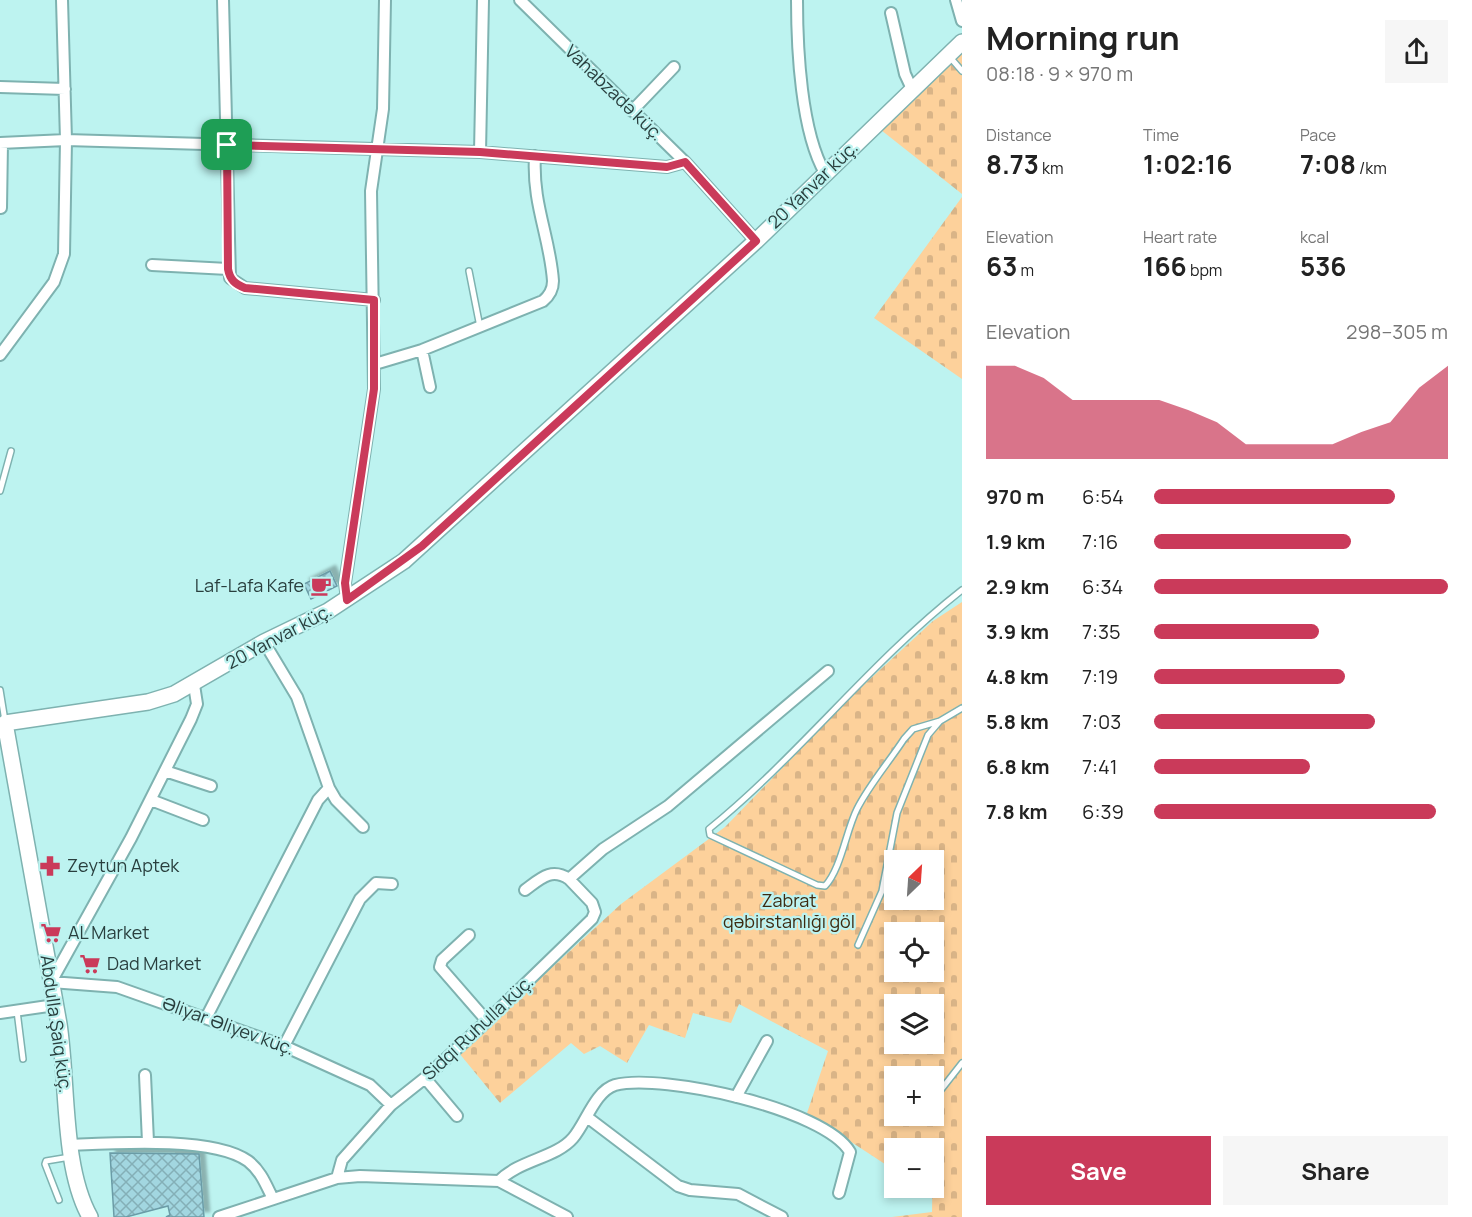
<!DOCTYPE html>
<meta charset="utf-8">
<style>
body{margin:0;font-family:Manrope,sans-serif;background:#f6f6f6;color:#222;height:100vh;display:flex;flex-direction:column;font-size:22px;white-space:nowrap}
*{box-sizing:border-box;margin:0}
p{font-size:20px;color:#767676}
.icon{flex:none;width:33px;height:33px;fill:none;stroke:currentColor;stroke-width:2;stroke-linecap:round;stroke-linejoin:round}
.map{position:relative;flex:1;overflow:hidden}
.details{display:flex;flex-direction:column;background:#fff;width:510px}
.details>*{flex:none}
.needle{width:39px;rotate:25deg}
.fabs{position:absolute;left:884px;top:850px;display:grid;gap:12px}
.fabs a{display:grid;place-items:center;width:60px;height:60px;border-radius:0px;background:#fff;box-shadow:0 3px 9px #0003;font-size:30px}
.pin{position:absolute;display:grid;place-items:center;width:51px;height:51px;color:#fff;margin:-26px;border-radius:12px;box-shadow:0 3px 9px #0006}
.round{display:grid;place-items:center;flex:none;width:63px;height:63px;border-radius:0px;background:#f6f6f6}
.summary{display:flex;align-items:center;justify-content:space-between;height:102px;padding:0 24px}
h1{font-size:33px;font-weight:700;line-height:45px}
.metrics{display:grid;grid-template-columns:repeat(3,1fr);gap:9px;height:102px;padding:6px 24px}
.metrics div{display:grid;align-content:center}
.metrics b{font-size:26px;font-weight:700}
.metrics small{font-size:16px;font-weight:400}
.metrics p{font-size:16px}
.chart{height:168px;padding:12px 24px}
.chart p{display:flex;justify-content:space-between}
.chart svg{width:100%;height:108px;margin-top:6px;fill:#ca3a5a;opacity:.7}
.primary-button{display:flex;gap:12px;margin-top:auto;padding:12px 24px}
.primary-button a{flex:1;height:69px;border-radius:0px;background:#ca3a5a;color:#fff;font-size:24px;font-weight:700;line-height:69px;text-align:center}
.primary-button a+a{background:#f6f6f6;color:#222}
ul{padding:0 24px;list-style:none;font-size:20px}
li{display:grid;grid-template-columns:96px 72px 1fr;align-items:center;height:45px}
li i{height:15px;border-radius:8px;background:#ca3a5a}
main{display:flex;flex:1;min-height:0}
.map>svg:first-child{display:block}
.cemetery{fill:url(#cemetery-stones);fill-rule:evenodd}
.building{fill:url(#building-cross-hatch);stroke:#6b9ca7;stroke-width:1.5;filter:url(#shadow)}
.lines{fill:none;stroke-linecap:round;stroke-linejoin:round}
.lane-casing{stroke:#7eb2b0;stroke-width:8}
.street-casing{stroke:#7eb2b0;stroke-width:14}
.secondary-casing{stroke:#7eb2b0;stroke-width:18}
.lane{stroke:#fff;stroke-width:5}
.street{stroke:#fff;stroke-width:10}
.secondary{stroke:#fff;stroke-width:15}
.route-casing{stroke:#fff;stroke-width:12}
.route{stroke:#ca3a5a;stroke-width:8}
.labels{text-anchor:middle;stroke-width:4.5;stroke-linejoin:round;paint-order:stroke}
.street-label{font-size:18px;fill:#293f3e;stroke:#bdf3f0}
.poi-label{font-size:18px;fill:#293f3e;stroke:#bdf3f0;text-anchor:start}
.park-label{font-size:18px;fill:#3d2a10;stroke:#bdf3f0}
</style>
<main>
<div class="map">
<svg width="962" height="1217" viewBox="0 0 962 1217">
<defs>
<pattern id="cemetery-stones" width="16" height="16" patternUnits="userSpaceOnUse" patternTransform="scale(1.5)"><rect width="16" height="16" fill="#fdd19b"/><path d="M2 7V4a2 2 0 0 1 4 0v3zM10 15v-3a2 2 0 0 1 4 0v3z" fill="#d9b487"/></pattern>
<pattern id="building-cross-hatch" width="8" height="8" patternUnits="userSpaceOnUse" patternTransform="scale(1.5)"><rect width="8" height="8" fill="#a2d6e0"/><path d="M0 0l8 8M0 8l8-8" fill="none" stroke="#84afb7"/></pattern>
<filter id="shadow"><feDropShadow dx="5.5" dy="-5.5" stdDeviation="1.5" flood-color="#0004"/></filter>
</defs>
<rect width="100%" height="100%" fill="#bdf3f0"/>
<!-- cemetery -->
<path class="cemetery" d="M962,51V194L881,130Z
M962,197V379L874,318Z
M962,602V1217H892L932,1212L933,1149H894V1170L807,1113L828,1051L739,1004L731,1023L693,1013L685,1038L649,1025L627,1063L600,1046L584,1054L571,1043L500,1103L459,1053L621,904L725,827L857,691L933,621ZM894,861H933V900H894ZM894,933H933V972H894ZM894,1005H933V1044H894ZM894,1077H933V1116H894Z"/>
<!-- building -->
<path class="building" d="M330,571L337,586L311,599L304,584Z
M110,1153L199,1154L204,1217H166L170,1215L168,1206L126,1217H114Z"/>
<g class="lines">
<!-- lane casing -->
<g class="lane-casing">
<path id="lane" d="M949,56L962,71
M469,271L480,327
M0,491L11,451
M0,690L5,721
M940,721L913,729L904,739C889,762 869,785 857,809C846,831 841,869 825,886L817,885L710,835L709,829C799,756 870,662 962,590
M858,945L882,891L897,813L928,735L940,721L962,708
M17,1011L23,1059
M933,1100L962,1063
M59,1200L45,1164L46,1161L70,1157"/>
</g>
<!-- street casing -->
<g class="street-casing">
<path id="street" d="M223,0L230,278L245,288L374,300
M520,0L685,162L756,241
M797,0C797,49 801,132 825,173
M956,0L962,21
M891,13L905,74L912,89
M0,87L65,89
M632,111L674,67
M0,143L66,140L480,152L667,167L685,162
M480,152L483,0
M1,208L2,143
M152,265L228,269
M422,350L430,387
M0,355L54,282L64,254L66,140L62,0
M375,364L422,350L543,301C549,296 553,290 553,281C550,237 532,204 535,156
M347,600L345,583L374,389L371,191L383,109L385,0
M264,642L297,697L329,788L336,800L363,827
M194,685L197,704L191,719L131,838L51,982L117,987L284,1046L370,1085L391,1105
M165,771L211,786
M151,800L203,820
M525,890C540,879 551,867 569,879
M469,935L442,960L440,967L487,1021
M0,1013L55,1005
M206,1018L318,800L329,788
M284,1046L360,899L376,883L392,884
M145,1075L148,1142
M425,1078L457,1116
M736,1097L767,1041
M587,1117L678,1186L690,1190L738,1194L782,1217
M71,1145C113,1143 214,1136 248,1161C261,1171 266,1185 273,1199
M337,1178L342,1160L391,1105L425,1078L487,1021L592,919L595,912L592,903L569,879L603,849L668,806L828,671
M499,1181C519,1160 556,1158 573,1138C586,1123 595,1091 615,1085C662,1073 825,1109 850,1152L839,1193
M219,1217L337,1178L360,1176L499,1181L567,1217"/>
</g>
<!-- secondary casing -->
<g class="secondary-casing">
<path id="secondary" d="M90,1217C62,1167 68,1083 59,1024L5,723L148,702L174,694L264,642L328,611L404,561L756,241L962,42"/>
</g>
<!-- lane -->
<use href="#lane" class="lane"/>
<!-- street -->
<use href="#street" class="street"/>
<!-- secondary -->
<use href="#secondary" class="secondary"/>
</g>
<g class="lines">
<!-- route casing -->
<g class="route-casing">
<path id="route" d="M227,145L480,152L667,167L685,162L756,241L422,546L347,600L345,583L374,389V300L245,288C235,284 230,280 228,269Z"/>
</g>
<!-- route -->
<use href="#route" class="route"/>
</g>
<!-- icons -->
<defs>
<g id="cafe-bare" transform="scale(1.62)"><path d="M-5.5-4.5H6V0H3Q3 3.5 0 3.5H-2.5Q-5.5 3.5-5.5 0ZM3-3.2v2h1.7v-2ZM-6 4.5H4V6H-6Z" fill="#ca3a5a" stroke="#bdf3f0" stroke-width="2.5" paint-order="stroke"/></g>
<g id="pharmacy-bare" transform="scale(1.62)"><path d="M-2-6h4v4h4v4h-4v4h-4v-4h-4v-4h4Z" fill="#ca3a5a" stroke="#bdf3f0" stroke-width="2.5" paint-order="stroke"/></g>
<g id="supermarket-bare" transform="scale(1.62)"><path d="M-6-5.5h2.5l.6 2H6L4.5 2H-2.5L-4.4-4H-6ZM-1.5 3.2a1.3 1.3 0 1 0 .1 0ZM3 3.2a1.3 1.3 0 1 0 .1 0Z" fill="#ca3a5a" stroke="#bdf3f0" stroke-width="2.5" paint-order="stroke"/></g>
</defs>
<g fill-rule="evenodd">
<use href="#cafe-bare" x="321" y="586"/>
<use href="#pharmacy-bare" x="50" y="866"/>
<use href="#supermarket-bare" x="51" y="933"/>
<use href="#supermarket-bare" x="90" y="964"/>
</g>
<g class="labels">
<!-- street labels -->
<g class="street-label">
<text transform="translate(614 93) rotate(44)" y="6">Vahabzadə küç.</text>
<text transform="translate(813 185) rotate(-44)" y="6">20 Yanvar küç.</text>
<text transform="translate(279 637) rotate(-28)" y="6">20 Yanvar küç.</text>
<text transform="translate(56 1024) rotate(82)" y="6">Abdulla Şaiq küç.</text>
<text transform="translate(228 1026) rotate(20)" y="6">Əliyar Əliyev küç.</text>
<text transform="translate(478 1028) rotate(-43)" y="6">Sidqi Ruhulla küç.</text>
</g>
<!-- poi labels -->
<g class="poi-label">
<text x="304" y="592" text-anchor="end">Laf-Lafa Kafe</text>
<text x="67" y="872">Zeytun Aptek</text>
<text x="68" y="939">AL Market</text>
<text x="107" y="970">Dad Market</text>
</g>
<!-- park labels -->
<g class="park-label">
<text x="789" y="907">Zabrat<tspan x="789" dy="21">qəbirstanlığı göl</tspan></text>
</g>
</g>
</svg>
<div class="fabs">
<a><svg class="needle" viewBox="-14 -14 28 28"><path d="M0-13l5 13h-10z" fill="#e53935"/><path d="M0 13l5-13h-10z" fill="#767676"/></svg></a>
<a><svg class="icon" aria-label="locate" viewBox="0 0 24 24"><circle cx="12" cy="12" r="6"/><path d="M12 2v4M12 18v4M2 12h4M18 12h4"/></svg></a>
<a><svg class="icon" aria-label="layers" viewBox="0 0 24 24"><path d="M12 4l9 5-9 5-9-5zM3 14l9 5 9-5"/></svg></a>
<a>+</a>
<a>−</a>
</div>
<div class="pin" style="left:227px;top:145px;background:#1e9e55"><svg class="icon" aria-label="arrive" viewBox="0 0 24 24"><path d="M6 21V4h12l-3 4 3 4H6"/></svg></div>
</div>
<section class="details">
<div class="summary"><div><h1>Morning run</h1><p>08:18 · 9 × 970 m</p></div><a class="round"><svg class="icon" aria-label="share" viewBox="0 0 24 24"><path d="M12 15V3M7 8l5-5 5 5M5 13v7h14v-7"/></svg></a></div>
<div class="metrics">
<div><p>Distance</p><b>8.73<small> km</small></b></div>
<div><p>Time</p><b>1:02:16</b></div>
<div><p>Pace</p><b>7:08<small> /km</small></b></div>
</div>
<div class="metrics">
<div><p>Elevation</p><b>63<small> m</small></b></div>
<div><p>Heart rate</p><b>166<small> bpm</small></b></div>
<div><p>kcal</p><b>536</b></div>
</div>
<div class="chart"><p><span>Elevation</span>298–305 m</p>
<svg viewBox="0 0 160 44" preserveAspectRatio="none"><path d="M0 44V6L10 6L20 11L30 20L40 20L50 20L60 20L70 24L80 29L90 38L100 38L110 38L120 38L130 33L140 29L150 15L160 6V44z"/></svg>
</div>
<ul>
<li><b>970 m</b>6:54<i style="width:82%"></i></li>
<li><b>1.9 km</b>7:16<i style="width:67%"></i></li>
<li><b>2.9 km</b>6:34<i style="width:100%"></i></li>
<li><b>3.9 km</b>7:35<i style="width:56%"></i></li>
<li><b>4.8 km</b>7:19<i style="width:65%"></i></li>
<li><b>5.8 km</b>7:03<i style="width:75%"></i></li>
<li><b>6.8 km</b>7:41<i style="width:53%"></i></li>
<li><b>7.8 km</b>6:39<i style="width:96%"></i></li>
</ul>
<div class="primary-button"><a>Save</a><a>Share</a></div>
</section>
</main>
